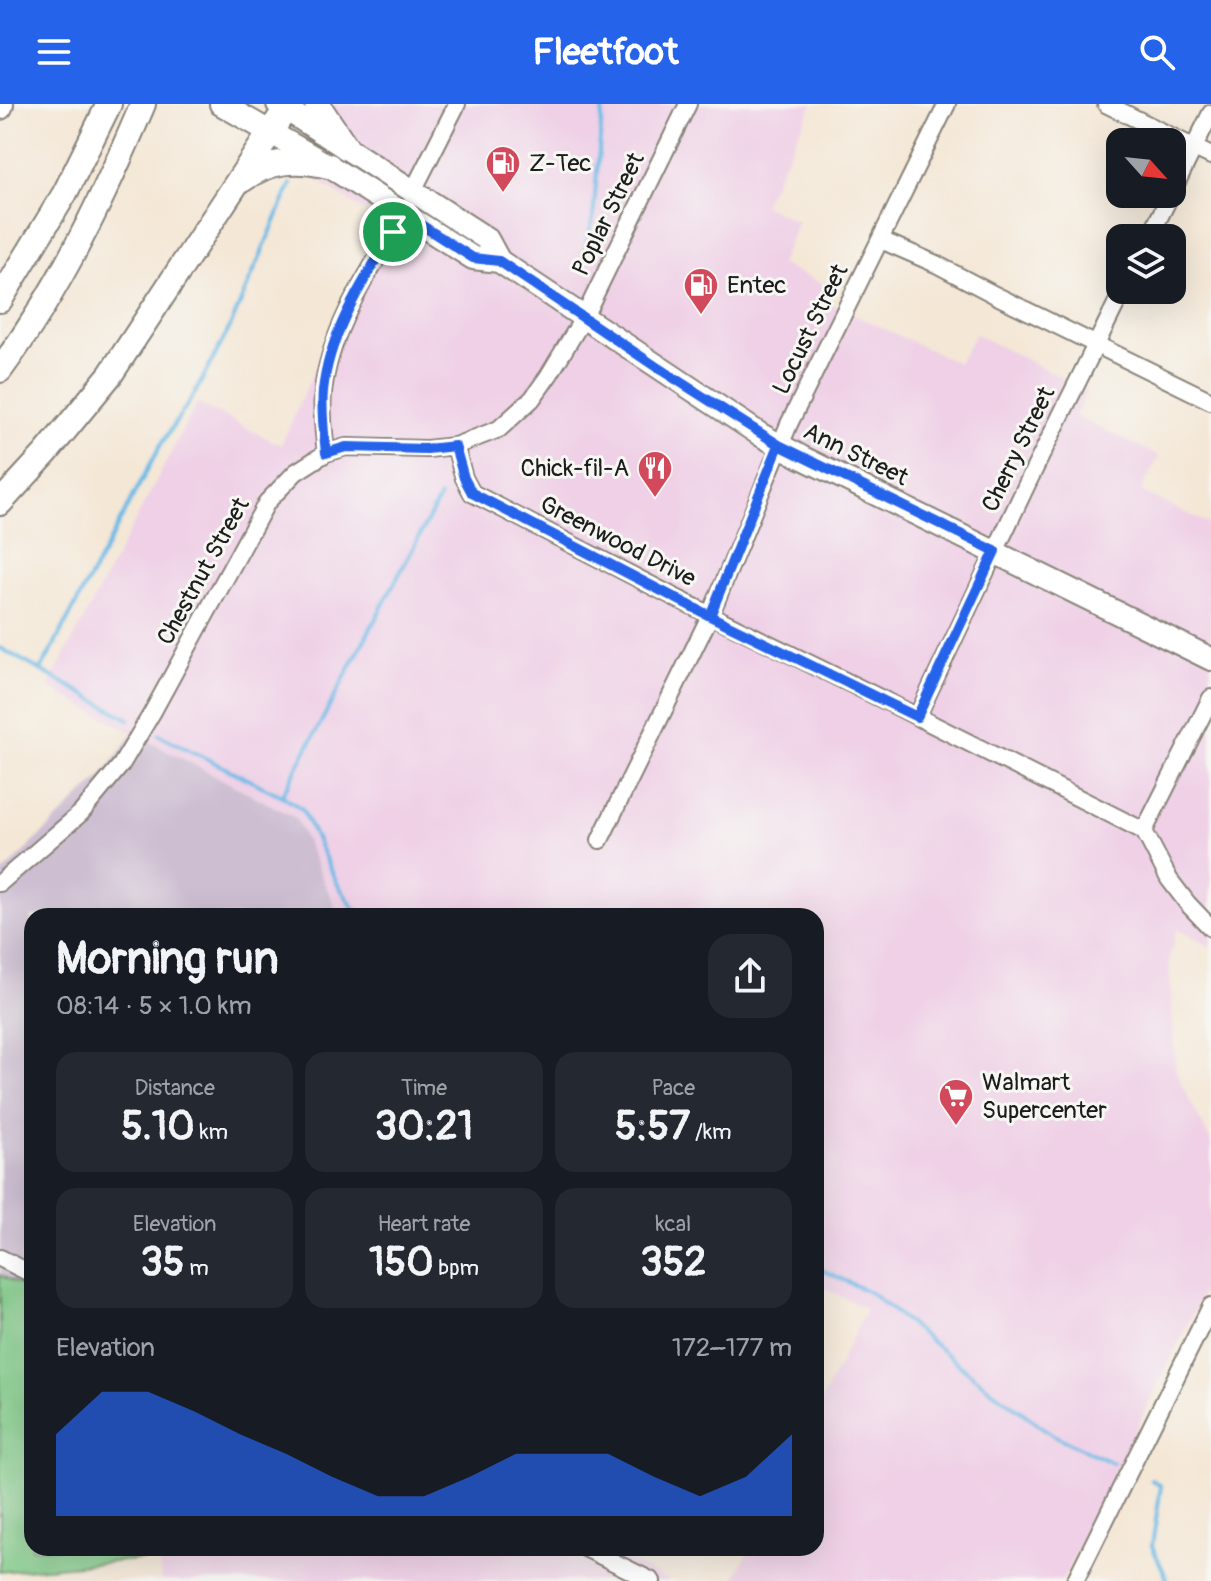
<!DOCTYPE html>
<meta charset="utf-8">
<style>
body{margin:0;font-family:Pangolin,sans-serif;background:#242831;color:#f1f3f6;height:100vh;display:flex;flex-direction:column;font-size:30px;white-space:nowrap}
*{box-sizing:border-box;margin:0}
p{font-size:26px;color:#9ea1a6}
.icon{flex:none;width:44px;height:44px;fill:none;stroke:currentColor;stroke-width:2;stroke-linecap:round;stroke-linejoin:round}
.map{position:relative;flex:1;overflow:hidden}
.side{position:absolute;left:24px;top:804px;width:800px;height:648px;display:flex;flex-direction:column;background:#171b24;border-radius:24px;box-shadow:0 8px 32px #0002}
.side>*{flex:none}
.needle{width:52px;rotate:117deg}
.tools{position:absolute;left:1106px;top:24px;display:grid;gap:16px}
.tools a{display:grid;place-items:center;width:80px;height:80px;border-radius:16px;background:#171b24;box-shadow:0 8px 32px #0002;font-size:40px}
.pin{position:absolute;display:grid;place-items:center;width:68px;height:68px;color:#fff;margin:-34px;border:4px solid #fff;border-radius:50%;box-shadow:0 2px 8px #0007}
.round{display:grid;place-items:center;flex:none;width:84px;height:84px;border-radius:24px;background:#242831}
.summary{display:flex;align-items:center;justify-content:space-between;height:136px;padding:0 32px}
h1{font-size:44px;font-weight:700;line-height:60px}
.metrics{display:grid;grid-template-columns:repeat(3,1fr);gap:12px;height:136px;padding:8px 32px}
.metrics div{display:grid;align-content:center;border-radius:20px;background:#242831;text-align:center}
.metrics b{font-size:40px;font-weight:700}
.metrics small{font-size:22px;font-weight:400}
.metrics p{font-size:22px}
.chart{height:224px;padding:16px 32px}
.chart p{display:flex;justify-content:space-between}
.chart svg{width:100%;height:144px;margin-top:8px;fill:#2563eb;opacity:.7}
header{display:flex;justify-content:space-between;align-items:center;height:104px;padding:0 32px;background:#2563eb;color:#fff;font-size:36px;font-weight:700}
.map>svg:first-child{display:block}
.built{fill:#efd0e6}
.industrial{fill:#cdbed2}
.green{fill:#7ec885;stroke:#4d7250;stroke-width:2}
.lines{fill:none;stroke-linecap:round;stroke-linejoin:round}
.stream{stroke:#6bbae6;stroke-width:4}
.minor-casing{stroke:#888279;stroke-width:20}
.major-casing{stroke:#888279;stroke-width:26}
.highway-casing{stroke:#888279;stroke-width:28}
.minor{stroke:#fff;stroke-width:16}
.major{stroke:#fff;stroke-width:22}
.highway{stroke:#fff;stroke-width:24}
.route-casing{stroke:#fff;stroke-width:16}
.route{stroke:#2563eb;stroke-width:10}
.labels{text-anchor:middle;stroke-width:6;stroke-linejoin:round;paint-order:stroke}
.poi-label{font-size:24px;fill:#1c1c1c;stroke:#f6f6f2;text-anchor:start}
.street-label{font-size:24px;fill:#1c1c1c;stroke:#f6f6f2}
</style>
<header><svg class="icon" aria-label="menu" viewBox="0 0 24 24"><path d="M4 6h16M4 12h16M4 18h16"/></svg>Fleetfoot<svg class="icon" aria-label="search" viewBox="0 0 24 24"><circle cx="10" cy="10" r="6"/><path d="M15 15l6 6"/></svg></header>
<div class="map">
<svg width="1211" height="1477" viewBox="0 0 1211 1477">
<rect width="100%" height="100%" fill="#f6f6f2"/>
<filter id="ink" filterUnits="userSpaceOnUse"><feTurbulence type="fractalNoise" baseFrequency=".0125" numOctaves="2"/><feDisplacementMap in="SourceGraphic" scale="16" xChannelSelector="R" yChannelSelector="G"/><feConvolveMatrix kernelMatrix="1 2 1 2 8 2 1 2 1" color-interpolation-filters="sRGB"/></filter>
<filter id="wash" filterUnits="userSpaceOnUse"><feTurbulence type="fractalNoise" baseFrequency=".006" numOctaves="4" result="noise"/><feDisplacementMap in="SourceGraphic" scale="32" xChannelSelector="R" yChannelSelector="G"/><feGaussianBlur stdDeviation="1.8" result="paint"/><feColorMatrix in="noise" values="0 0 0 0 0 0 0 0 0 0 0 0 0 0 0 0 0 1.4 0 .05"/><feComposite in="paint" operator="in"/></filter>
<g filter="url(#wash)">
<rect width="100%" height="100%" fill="#f4e7d6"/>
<!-- built -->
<path class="built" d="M327,0H813L763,101L798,118L780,160L833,185L826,198L958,259L975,230L1087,286L1075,312L1159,352L1141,387L1211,421V843L1176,825L1169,857L1176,968L1211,1038V1172L1062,1477H734L750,1444H816V1308L866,1205L816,1180V812H339L296,714L133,629L48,583L197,299L281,341L380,117L310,72Z
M170,1444H604L670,1477H162L158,1454Z"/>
<!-- industrial -->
<path class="industrial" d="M133,629L296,714L339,812H32V1187L0,1171V771L103,671Z"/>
<!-- green -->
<path class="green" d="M0,1171L32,1187V1444H170L158,1454L0,1468Z"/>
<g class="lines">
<!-- stream -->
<path class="stream" d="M581,160L593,115L603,0
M0,544L129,615
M41,566L160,342L195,289L230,223L291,80
M159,631L282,692L302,705L337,779L354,805L369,812
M282,692L440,393
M816,1163L871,1189L986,1282L1053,1331L1113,1359
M1152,1376L1161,1382L1152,1442L1168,1477"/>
</g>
</g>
<g filter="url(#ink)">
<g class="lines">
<!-- minor casing -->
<g class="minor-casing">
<path id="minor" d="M1106,0L1211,52
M413,87L457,0
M1172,88L1211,9
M1149,134L1171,90
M881,136L936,160L995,191L1211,297
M455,342L464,374L472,389L676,494L892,600L1144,727
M326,349C324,329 321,308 323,288C330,222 371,165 404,110
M917,613L1028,378L1123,186
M1144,727L1211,594
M1144,727L1169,775L1188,800L1211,824
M600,736L710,512L789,320L947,0
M0,779L81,709L121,661L152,609L267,398L296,368L326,349L346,343L427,345L455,342L499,325L532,295L549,271L584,213L688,0
M0,1154L32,1170
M585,1444L652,1477
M1075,1477L1211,1202"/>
</g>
<!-- major casing -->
<g class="major-casing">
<path id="major" d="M221,0L329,62L473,154L499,157
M278,0L487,135L499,157L761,331L801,353L1211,555"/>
</g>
<!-- highway casing -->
<g class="highway-casing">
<path id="highway" d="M317,0L346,43
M0,3L1,0
M242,76C269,56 296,54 329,62
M0,196L65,89L109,0
M0,266C60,185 104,92 143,0
M0,399L46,349L110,271L289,0"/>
</g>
<!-- minor -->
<use href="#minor" class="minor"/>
<!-- major -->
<use href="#major" class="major"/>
<!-- highway -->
<use href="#highway" class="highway"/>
</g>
</g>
<g class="lines" filter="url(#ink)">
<!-- route casing -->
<g class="route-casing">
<path id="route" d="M393,128L404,110L473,154L499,157L655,262L779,341L710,512L917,613L995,447L779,341L710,512L472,389L464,374L455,342L427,345L346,343L326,349C324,329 321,308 323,287C329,228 363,178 393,128"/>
</g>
<!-- route -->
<use href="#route" class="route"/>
</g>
<!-- icons -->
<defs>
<g id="fuel-pin" transform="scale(1.8)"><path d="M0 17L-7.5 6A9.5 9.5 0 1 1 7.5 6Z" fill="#d1495b" stroke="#f6f6f2"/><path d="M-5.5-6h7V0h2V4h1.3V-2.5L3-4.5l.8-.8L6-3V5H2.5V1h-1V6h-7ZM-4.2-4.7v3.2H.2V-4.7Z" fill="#fff"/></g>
<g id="restaurant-pin" transform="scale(1.8)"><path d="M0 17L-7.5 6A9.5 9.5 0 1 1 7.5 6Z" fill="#d1495b" stroke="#f6f6f2"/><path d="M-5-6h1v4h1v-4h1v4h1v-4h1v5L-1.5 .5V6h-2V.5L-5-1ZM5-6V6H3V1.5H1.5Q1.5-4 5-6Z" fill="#fff"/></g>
<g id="supermarket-pin" transform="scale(1.8)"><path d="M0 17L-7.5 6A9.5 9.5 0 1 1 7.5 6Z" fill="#d1495b" stroke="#f6f6f2"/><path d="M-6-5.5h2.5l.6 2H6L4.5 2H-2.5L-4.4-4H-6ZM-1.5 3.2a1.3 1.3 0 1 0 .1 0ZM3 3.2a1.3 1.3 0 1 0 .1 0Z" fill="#fff"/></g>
</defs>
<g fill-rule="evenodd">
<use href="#fuel-pin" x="503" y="59"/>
<use href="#fuel-pin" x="701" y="181"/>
<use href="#restaurant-pin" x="655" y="364"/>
<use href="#supermarket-pin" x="956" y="992"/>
</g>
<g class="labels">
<!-- poi labels -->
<g class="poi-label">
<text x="529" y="67">Z-Tec</text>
<text x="727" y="189">Entec</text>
<text x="629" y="372" text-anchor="end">Chick-fil-A</text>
<text x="982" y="986">Walmart<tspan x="982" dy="28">Supercenter</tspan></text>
</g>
<!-- street labels -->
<g class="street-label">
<text transform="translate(608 110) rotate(-64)" y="8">Poplar Street</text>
<text transform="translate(810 225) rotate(-64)" y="8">Locust Street</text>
<text transform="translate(1018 345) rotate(-64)" y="8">Cherry Street</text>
<text transform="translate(856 350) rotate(26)" y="8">Ann Street</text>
<text transform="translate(618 437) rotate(27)" y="8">Greenwood Drive</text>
<text transform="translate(203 467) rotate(-61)" y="8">Chestnut Street</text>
</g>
</g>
</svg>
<div class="tools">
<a><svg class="needle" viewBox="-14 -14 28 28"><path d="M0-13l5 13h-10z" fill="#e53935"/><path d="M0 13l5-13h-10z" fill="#9ea1a6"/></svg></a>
<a><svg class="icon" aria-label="layers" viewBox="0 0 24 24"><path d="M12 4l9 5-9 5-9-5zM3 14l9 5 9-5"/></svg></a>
</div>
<div class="pin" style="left:393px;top:128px;background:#1e9e55"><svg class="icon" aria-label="arrive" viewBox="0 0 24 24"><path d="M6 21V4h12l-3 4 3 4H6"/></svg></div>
<section class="side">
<div class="summary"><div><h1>Morning run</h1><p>08:14 · 5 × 1.0 km</p></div><a class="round"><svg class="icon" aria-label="share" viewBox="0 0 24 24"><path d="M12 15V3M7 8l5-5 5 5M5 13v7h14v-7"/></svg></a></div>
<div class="metrics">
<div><p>Distance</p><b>5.10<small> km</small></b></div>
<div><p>Time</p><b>30:21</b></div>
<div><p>Pace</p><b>5:57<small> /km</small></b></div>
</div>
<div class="metrics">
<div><p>Elevation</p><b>35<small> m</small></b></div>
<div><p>Heart rate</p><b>150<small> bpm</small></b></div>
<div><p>kcal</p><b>352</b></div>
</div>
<div class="chart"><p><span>Elevation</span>172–177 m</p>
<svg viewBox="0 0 160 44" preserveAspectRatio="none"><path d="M0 44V19L10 6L20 6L30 12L40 19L50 25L60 32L70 38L80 38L90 32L100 25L110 25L120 25L130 32L140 38L150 32L160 19V44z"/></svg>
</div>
</section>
</div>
